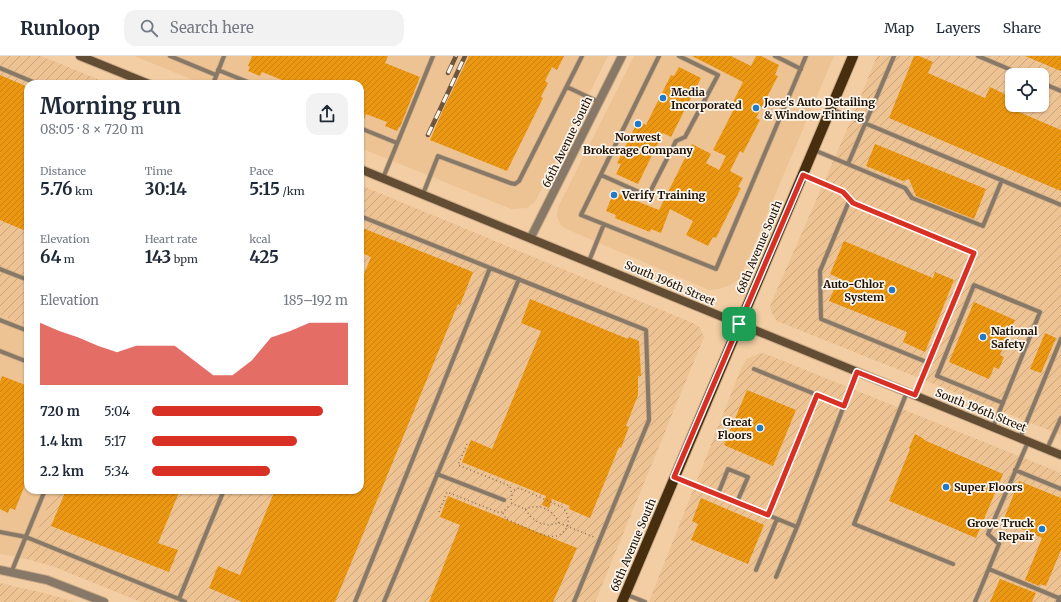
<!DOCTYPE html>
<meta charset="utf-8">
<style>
body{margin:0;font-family:Merriweather,serif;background:#f2f2f3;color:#1f2937;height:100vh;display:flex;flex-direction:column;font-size:15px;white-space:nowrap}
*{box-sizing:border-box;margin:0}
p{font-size:13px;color:#747a83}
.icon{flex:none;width:22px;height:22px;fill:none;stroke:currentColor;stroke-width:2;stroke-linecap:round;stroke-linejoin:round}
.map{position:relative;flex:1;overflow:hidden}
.sheet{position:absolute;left:24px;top:24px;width:340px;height:414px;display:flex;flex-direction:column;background:#fff;border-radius:12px;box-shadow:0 1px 3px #0004}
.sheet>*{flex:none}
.fabs{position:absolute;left:1005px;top:12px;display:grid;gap:8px}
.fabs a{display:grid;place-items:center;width:44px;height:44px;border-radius:8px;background:#fff;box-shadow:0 1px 3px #0004;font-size:20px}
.pin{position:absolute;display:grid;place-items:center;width:34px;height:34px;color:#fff;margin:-17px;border-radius:8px;box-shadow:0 2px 6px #0006}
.round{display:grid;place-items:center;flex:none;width:42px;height:42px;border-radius:12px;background:#f2f2f3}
.headline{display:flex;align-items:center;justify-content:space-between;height:68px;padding:0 16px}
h1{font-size:22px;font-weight:700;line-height:30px}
.metrics{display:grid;grid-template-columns:repeat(3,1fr);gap:6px;height:68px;padding:4px 16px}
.metrics div{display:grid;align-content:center}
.metrics b{font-size:17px;font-weight:700}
.metrics small{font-size:11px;font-weight:400}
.metrics p{font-size:11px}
.chart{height:112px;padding:8px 16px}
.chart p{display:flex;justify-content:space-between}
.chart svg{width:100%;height:72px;margin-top:4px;fill:#d93025;opacity:.7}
ul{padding:0 16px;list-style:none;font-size:13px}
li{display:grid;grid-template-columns:64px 48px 1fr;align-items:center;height:30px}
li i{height:10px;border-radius:5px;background:#d93025}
header{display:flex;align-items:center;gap:24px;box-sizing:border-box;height:56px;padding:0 20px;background:#fff;border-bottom:1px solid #e0e1e3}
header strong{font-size:19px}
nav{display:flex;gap:22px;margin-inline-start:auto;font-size:14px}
.search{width:280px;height:36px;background:#f2f2f3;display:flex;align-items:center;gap:10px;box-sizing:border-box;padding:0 14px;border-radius:12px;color:#747a83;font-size:15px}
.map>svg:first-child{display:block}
.built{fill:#edc393}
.industrial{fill:url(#industrial-furrows);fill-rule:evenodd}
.building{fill:url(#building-hatch)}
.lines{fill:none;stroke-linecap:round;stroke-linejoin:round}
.lane-casing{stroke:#ccac87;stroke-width:5.5}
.street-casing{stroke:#ccac87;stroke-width:10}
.secondary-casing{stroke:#ccac87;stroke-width:10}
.primary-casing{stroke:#ccac87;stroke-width:12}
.path{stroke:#8d7357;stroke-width:1.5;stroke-dasharray:1 3;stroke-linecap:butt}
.lane{stroke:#877867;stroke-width:4}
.street{stroke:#877867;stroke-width:8}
.secondary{stroke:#624c34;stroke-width:8}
.primary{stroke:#472e0e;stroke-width:10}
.rail-casing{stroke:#6c563e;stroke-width:4.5}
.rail{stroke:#fcf5ec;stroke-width:3;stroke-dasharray:9;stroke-linecap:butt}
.route-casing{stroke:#fff;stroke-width:8}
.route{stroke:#d93025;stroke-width:5}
.poi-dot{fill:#1f7ac7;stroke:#fcf5ec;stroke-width:1.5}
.labels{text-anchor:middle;stroke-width:3.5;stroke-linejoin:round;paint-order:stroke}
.poi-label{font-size:11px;font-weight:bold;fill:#1c0f02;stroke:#fcf5ec;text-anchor:start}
.street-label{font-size:11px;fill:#1c0f02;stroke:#fcf5ec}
</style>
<header>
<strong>Runloop</strong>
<div class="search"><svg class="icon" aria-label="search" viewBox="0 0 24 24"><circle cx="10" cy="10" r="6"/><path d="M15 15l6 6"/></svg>Search here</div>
<nav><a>Map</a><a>Layers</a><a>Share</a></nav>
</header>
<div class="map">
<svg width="1061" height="546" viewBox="0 0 1061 546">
<defs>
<pattern id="industrial-furrows" width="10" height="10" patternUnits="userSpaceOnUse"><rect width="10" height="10" fill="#edc393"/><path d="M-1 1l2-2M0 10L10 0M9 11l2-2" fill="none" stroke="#cba67d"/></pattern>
<pattern id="building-hatch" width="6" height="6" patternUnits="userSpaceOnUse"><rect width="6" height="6" fill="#eb9712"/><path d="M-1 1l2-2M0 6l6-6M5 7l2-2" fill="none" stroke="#c9810f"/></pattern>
</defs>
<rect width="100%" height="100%" fill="#f3cea4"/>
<!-- built -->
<path class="built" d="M134,0H608L535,146L527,152L511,153L360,92V28H203Z
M634,0H834L740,222L731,229L719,233L709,234L564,172L560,168L557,160L558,151Z
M0,259L28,270V434H54L26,503L0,498Z"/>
<!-- industrial -->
<path class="industrial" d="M0,0H41L110,28H28V270L0,259Z
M877,0H1061V379L777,265L772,257L770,251L772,245L849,69ZM1012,19H1042V49H1012Z
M360,129L695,268L700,272L704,281L595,546H141L52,510L26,503L54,434H360Z
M760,297L766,298L1061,417V546H649L742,310L747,303Z
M0,527L48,538L75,546H0Z"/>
<!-- building -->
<path class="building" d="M252,0H388L385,7L420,21L400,71H399L397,75L385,70L387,66L366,58L362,69H360V28H292L262,16L260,20L248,15L250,11L248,10Z
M469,0H564L557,14L552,11L545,25L548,27L541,41L543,42L507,115L430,84L443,54Z
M692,0H731L751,10L756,0H761L779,9L775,19L778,20L756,62L760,64L743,97L740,95L730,115L743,122L738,131L741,132L716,182L713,181L708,190L686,179L693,165L670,153L661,177L651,173L650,176L615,162L616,159L606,155L614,136L659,154L692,88L711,98L706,107L719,114L726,100L713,94L735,51L731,50L743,26Z
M914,0H919L933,6L928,17L985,42L990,31L1011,41L1007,51L1061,74V135L889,62Z
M1025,0H1061V15Z
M679,11L701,22L671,81L663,77L638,128L616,118L621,108L617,107L638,65L646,69L671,19L674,20Z
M0,19L28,31V176L0,164Z
M875,88L986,133L974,163L916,140L909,123L903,125L866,110Z
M360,171L473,216L460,249L458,248L335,546H242L209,532L218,510L240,519L275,434H360V228L371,201L360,196Z
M844,185L933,222L935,216L954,224L925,296L903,286L907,276L829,245L839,222L830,218Z
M530,243L628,283L629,281L639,285L641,320H638V339L626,370L629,371L621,392L619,391L590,462L569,453L570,450L552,443L549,452L542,449L546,440L462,406L471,384L492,393L541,275L521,267Z
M974,246L1015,264L1000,299L1004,301L999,313L994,311L989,323L949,306Z
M1045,277L1056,282L1041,317L1030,313Z
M2,320L28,330V421L15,454L10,452L8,457L0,453V326Z
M747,334L796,354L773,410L724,389Z
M915,378L924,383V384L1003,418L976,482L889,445L910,393L909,392Z
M1019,425L1061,442V494L1046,530L1040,528L1039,530L1025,524L1042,482L1003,465Z
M66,434H180L158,487L178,494L169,516L51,470Z
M448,440L577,492L553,546H429L460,469L440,461Z
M701,442L764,469L748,508L691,484L698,468L692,465Z
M1000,523L1036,537L1032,546H990Z"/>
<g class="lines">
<!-- lane casing -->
<g class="lane-casing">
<path id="lane" d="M170,0L216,19
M659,0L581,159L716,213L806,0
M775,0L801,13
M978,0L1023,19
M0,12L38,28
M218,14L253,28
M1042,27L1061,35
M213,28L224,0
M567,31L599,46
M831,53L1061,149
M360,72L397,87
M814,94L905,132L912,142L983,170L1002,124
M848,108L894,0
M601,119L648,140L676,85L685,81L718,19L679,0
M803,119L843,136L853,147L975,197L915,339
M383,122L433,0
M423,138L438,100L510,127L515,128L519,125L582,0
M850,143L820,215L821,263L929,307
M360,160L646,274L649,364L574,546
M589,205L604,168
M0,213L28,224
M0,264L28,275
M0,295L28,306
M754,313L844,350
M907,336L854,468L953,508
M993,371L1040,256L974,229L937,320L1003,347
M1020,382L1061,283
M1047,393L1061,362
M1015,414L1061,433
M437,418L504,444
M675,421L797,471L776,521
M718,438L728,413L748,421L737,446
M767,459L817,339
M797,471L857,316
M0,476L26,481L179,543L224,434
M989,513L1061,543
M756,514L777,463
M11,517L45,434
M625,538L645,546
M179,543L185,546
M355,546L490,212
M384,546L519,223
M975,546L999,488L988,478L1028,386"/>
</g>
<!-- street casing -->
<g class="street-casing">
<path id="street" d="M531,181L622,0
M0,514L47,524L104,546
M1060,546L1061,543"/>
</g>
<!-- secondary casing -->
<g class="secondary-casing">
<path id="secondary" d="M80,0L149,28
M360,113C594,207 827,304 1061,399"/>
</g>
<!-- primary casing -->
<g class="primary-casing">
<path id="primary" d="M622,546L853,0"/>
</g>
<!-- path -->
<path class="path" d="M467,388L458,409L510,430L512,439L511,445
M511,447L525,453L531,461L539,467L549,469L559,467C552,453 540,447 525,453
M439,456L447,436L500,457L504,455L510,449
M503,457L506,463C517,467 538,479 549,480C558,482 566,476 568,468C569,461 567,456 562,451L519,432L512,435
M559,467L594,481"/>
<!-- lane -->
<use href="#lane" class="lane"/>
<!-- street -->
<use href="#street" class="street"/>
<!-- secondary -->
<use href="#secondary" class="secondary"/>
<!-- primary -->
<use href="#primary" class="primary"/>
<!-- rail casing -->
<g class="rail-casing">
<path id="rail" d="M448,17L456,0
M428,79L465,0"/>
</g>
<!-- rail -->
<use href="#rail" class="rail"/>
</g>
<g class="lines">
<!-- route casing -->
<g class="route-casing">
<path id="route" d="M803,119L843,136L853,147L974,197L915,339L857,316L844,350L817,339L768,459L674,421Z"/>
</g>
<!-- route -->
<use href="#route" class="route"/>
</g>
<!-- markers -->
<g class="poi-dot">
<circle cx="663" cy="42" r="4"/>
<circle cx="756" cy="52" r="4"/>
<circle cx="638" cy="68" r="4"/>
<circle cx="614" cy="139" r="4"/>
<circle cx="892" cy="234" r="4"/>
<circle cx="983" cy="281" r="4"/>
<circle cx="760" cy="372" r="4"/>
<circle cx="946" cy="431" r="4"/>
<circle cx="1042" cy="473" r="4"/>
</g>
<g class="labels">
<!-- poi labels -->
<g class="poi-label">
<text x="671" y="40">Media<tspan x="671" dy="13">Incorporated</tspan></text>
<text x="764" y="50">Jose's Auto Detailing<tspan x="764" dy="13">&amp; Window Tinting</tspan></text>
<text x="638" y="85" text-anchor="middle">Norwest<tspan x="638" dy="13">Brokerage Company</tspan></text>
<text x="622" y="143">Verify Training</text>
<text x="884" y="232" text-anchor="end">Auto-Chlor<tspan x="884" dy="13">System</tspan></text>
<text x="991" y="279">National<tspan x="991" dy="13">Safety</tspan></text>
<text x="752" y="370" text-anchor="end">Great<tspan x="752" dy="13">Floors</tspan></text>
<text x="954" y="435">Super Floors</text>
<text x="1034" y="471" text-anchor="end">Grove Truck<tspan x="1034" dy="13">Repair</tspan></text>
</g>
<!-- street labels -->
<g class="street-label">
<text transform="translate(567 86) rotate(-64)" y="4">66th Avenue South</text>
<text transform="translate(759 191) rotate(-67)" y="4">68th Avenue South</text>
<text transform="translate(670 227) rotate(23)" y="4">South 196th Street</text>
<text transform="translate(981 354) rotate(22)" y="4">South 196th Street</text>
<text transform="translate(633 489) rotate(-67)" y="4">68th Avenue South</text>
</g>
</g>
</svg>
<div class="fabs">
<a><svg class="icon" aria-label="locate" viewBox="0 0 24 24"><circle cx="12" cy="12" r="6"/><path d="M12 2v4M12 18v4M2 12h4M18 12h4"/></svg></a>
</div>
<div class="pin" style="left:739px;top:268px;background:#1e9e55"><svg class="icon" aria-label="arrive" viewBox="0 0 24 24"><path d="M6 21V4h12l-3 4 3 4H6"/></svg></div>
<section class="sheet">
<div class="headline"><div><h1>Morning run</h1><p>08:05 · 8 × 720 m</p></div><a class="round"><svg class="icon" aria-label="share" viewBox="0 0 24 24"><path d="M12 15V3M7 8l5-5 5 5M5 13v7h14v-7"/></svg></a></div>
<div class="metrics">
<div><p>Distance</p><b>5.76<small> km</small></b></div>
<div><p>Time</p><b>30:14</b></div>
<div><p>Pace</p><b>5:15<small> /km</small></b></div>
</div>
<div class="metrics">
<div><p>Elevation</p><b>64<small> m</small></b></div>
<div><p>Heart rate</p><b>143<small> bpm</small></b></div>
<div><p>kcal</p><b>425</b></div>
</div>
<div class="chart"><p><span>Elevation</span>185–192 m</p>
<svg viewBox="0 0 160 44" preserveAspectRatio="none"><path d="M0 44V6L10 11L20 15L30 20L40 24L50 20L60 20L70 20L80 29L90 38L100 38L110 29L120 15L130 11L140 6L150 6L160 6V44z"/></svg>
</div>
<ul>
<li><b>720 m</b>5:04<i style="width:87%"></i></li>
<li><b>1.4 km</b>5:17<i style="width:74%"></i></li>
<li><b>2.2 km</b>5:34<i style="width:60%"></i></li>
</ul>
</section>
</div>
